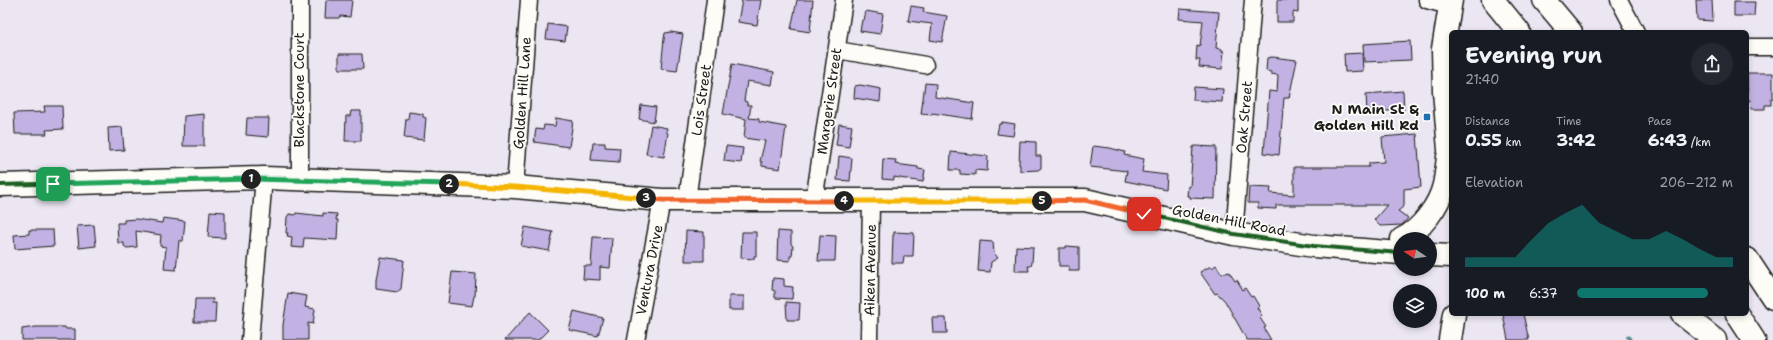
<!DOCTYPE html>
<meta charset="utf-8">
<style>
body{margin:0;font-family:"Shantell Sans",sans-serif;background:#242831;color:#f1f3f6;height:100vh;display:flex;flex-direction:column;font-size:15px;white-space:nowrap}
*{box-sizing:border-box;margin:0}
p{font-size:13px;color:#9ea1a6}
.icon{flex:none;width:22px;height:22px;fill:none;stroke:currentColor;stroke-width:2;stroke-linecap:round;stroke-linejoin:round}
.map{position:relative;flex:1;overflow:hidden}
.sheet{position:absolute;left:1449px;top:30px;width:300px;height:286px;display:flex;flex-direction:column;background:#171b24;border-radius:6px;box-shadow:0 2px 6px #0003}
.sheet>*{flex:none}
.needle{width:26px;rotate:283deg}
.buttons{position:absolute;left:1393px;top:232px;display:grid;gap:8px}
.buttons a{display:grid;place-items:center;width:44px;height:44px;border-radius:50%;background:#171b24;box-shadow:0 2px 6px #0003;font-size:20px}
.pin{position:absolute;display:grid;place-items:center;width:34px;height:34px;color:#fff;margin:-17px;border-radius:8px;box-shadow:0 2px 6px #0006}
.km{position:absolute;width:20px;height:20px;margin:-10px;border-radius:50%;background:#222;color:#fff;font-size:11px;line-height:20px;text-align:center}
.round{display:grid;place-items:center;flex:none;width:42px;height:42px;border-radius:21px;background:#242831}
.summary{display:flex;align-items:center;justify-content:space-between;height:68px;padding:0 16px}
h1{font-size:22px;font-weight:700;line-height:30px}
.figures{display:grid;grid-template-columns:repeat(3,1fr);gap:6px;height:68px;padding:4px 16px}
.figures div{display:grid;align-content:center}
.figures b{font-size:17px;font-weight:700}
.figures small{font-size:11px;font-weight:400}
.figures p{font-size:11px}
.chart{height:112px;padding:8px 16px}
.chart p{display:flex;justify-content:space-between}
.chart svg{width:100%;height:72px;margin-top:4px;fill:#0f766e;opacity:.7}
ul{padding:0 16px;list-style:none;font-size:13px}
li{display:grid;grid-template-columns:64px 48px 1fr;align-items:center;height:30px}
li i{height:10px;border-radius:5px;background:#0f766e}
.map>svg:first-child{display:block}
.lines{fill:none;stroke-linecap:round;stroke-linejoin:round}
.stream{stroke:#5d8d91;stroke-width:4}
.building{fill:#c2b2e3;stroke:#1c1c1c}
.street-casing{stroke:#1c1c1c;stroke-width:19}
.secondary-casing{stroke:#1c1c1c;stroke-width:25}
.highway-casing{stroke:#1c1c1c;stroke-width:25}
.street{stroke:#fdfcf7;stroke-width:16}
.secondary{stroke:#fdfcf7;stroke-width:22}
.highway{stroke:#fdfcf7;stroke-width:22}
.cycleway-casing{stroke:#fdfcf7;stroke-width:6}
.cycleway{stroke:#1b5e20;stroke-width:4}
.split-1-casing{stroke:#fff;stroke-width:8}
.split-2-casing{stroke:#fff;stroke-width:8}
.split-3-casing{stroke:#fff;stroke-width:8}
.split-4-casing{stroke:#fff;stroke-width:8}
.split-5-casing{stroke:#fff;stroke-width:8}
.split-6-casing{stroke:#fff;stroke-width:8}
.split-1{stroke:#22a559;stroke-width:5}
.split-2{stroke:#22a559;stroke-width:5}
.split-3{stroke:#f5b400;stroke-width:5}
.split-4{stroke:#f0652b;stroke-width:5}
.split-5{stroke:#f5b400;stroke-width:5}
.split-6{stroke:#f0652b;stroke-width:5}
.poi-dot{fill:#1f6fb2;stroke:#fdfcf7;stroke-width:1.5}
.labels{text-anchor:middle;stroke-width:3.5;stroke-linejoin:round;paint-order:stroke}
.street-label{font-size:14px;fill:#1c1c1c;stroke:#fdfcf7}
.poi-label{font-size:14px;font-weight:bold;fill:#1c1c1c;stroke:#fdfcf7;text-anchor:end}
</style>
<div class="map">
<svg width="1773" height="340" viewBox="0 0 1773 340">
<rect width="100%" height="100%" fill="#ebe6f1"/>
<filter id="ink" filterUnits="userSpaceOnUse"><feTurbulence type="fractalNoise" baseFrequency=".025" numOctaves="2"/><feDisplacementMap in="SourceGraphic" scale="8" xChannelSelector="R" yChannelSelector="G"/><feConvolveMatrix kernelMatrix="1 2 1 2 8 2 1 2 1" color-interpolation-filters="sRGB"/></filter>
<g filter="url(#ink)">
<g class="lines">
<!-- stream -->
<path class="stream" d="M1628,337L1630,340"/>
</g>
<!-- building -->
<path class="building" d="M326,0H352L350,17L340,16L339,18H325Z
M742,0H761L757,25L738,22Z
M797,0H813L810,32L791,29Z
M1277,0H1298V13L1293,12V22H1277Z
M1696,0H1712L1713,21L1697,20Z
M1734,2H1755L1754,16H1734Z
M911,6L924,8L923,12L947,16L942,42L930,40L932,24L908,21Z
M1180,9L1219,12L1216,48L1222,49V51H1224L1222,69L1199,67L1200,60H1196L1197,45L1200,46L1203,21L1179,19Z
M866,11L883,14L880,34L860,31L862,20H864Z
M548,24L567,27L565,41L546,39Z
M671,32L683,34L677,71L661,69L664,39L665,33Z
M1410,41L1411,60L1364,62L1363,44Z
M1362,53L1363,71L1345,72L1344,54Z
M339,54H362L363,69H339Z
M1272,57L1297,60L1289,98H1284L1279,155L1264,153L1269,91L1277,92L1278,75L1271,74V72L1266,71L1267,58Z
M732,64L774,72L772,85L747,81L744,101L747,102V105H751L749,118L759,119V122L786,127L780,169L762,166V162L760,161L765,141L744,138L746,119L723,114Z
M1747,73H1773V99H1771V105H1765V109H1751L1750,100H1748Z
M925,83L936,84L935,97L974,103L972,119L932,113V115L921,114Z
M860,85L881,89L880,102L854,98L855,86Z
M1194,87L1223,89L1222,102L1193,100Z
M1403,91L1404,110L1367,112L1366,94Z
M641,105L656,107L654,122L639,119Z
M44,106H62L63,129L46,130L47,134H15L14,113L45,112Z
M351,111H361V141H345L346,116H350Z
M409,112L423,114V117L426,118L424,140L404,138L406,119H408Z
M204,114V146H183L184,116Z
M247,118H269L268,137L246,135Z
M556,118L573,121L569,147L534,142L536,129L543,130L544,125L555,126Z
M1002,122L1015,124L1013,136L997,134L999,124H1001Z
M839,124L852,126L849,147L836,145Z
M651,125L667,128L666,132L668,133L664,157L646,154Z
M122,127L124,150L109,151L108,128Z
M1417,134L1421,187L1404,189V206L1398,211L1408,218L1402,225L1380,226L1374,220L1387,205H1276V209L1258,208V203H1248L1249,187L1271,188L1270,193L1294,195V167H1369V163L1384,162L1382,137Z
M1020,141L1036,142V156H1041V168L1038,170L1020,171V165H1019Z
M593,143H605V147L620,148L619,162L591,160Z
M726,146L743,148L741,163L724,161Z
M1093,146L1110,148L1125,152L1124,155L1144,159L1142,172L1167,175L1166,189L1125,181L1127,171L1090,167Z
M1195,146L1216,147L1215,199L1190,198V196H1187L1188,186L1190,187L1193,147Z
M951,152L988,156L987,171L975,170V175L960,174V170H950Z
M839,156L852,158L850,181L837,180Z
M883,159L896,160L895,164L918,167V169L925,170L923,182L894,177V180L882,179Z
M210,211L225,212V238L208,237Z
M296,213L323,216V213L337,214L336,220H338L337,240L304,238L303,248L291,247L292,237L287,236L288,233H286L287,217L289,214L295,215Z
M163,218L185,221L183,241H179L176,270L164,269L166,247L160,246L161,235L136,231L137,247L127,248L124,246V243H118L117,223H124V220L136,219L162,223Z
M94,225L96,246L79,248L77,226Z
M525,227L553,232L549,251L521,246Z
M29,230H53L54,246L15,249L14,235L29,234Z
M686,231L704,232V261H685Z
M778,231L791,232V244L793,246L792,256H790V261L777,260Z
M742,232H756V256H754V259L741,258Z
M894,232L914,233L913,256H904L903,263H892L893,235H894Z
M820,235L836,236L835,261H818Z
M593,237L612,238L610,268L600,267V280L583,279L584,266H591Z
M980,241L993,242L994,253L998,258L991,262L990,272L978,271Z
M1016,246L1033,247L1032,263L1031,266H1028L1029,271H1015Z
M1066,246L1079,247V271H1069V266H1059V248H1066Z
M380,257L404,260L401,289L397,292L376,289V280Z
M1216,265L1222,274L1229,272L1235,281L1237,280L1243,290L1245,288L1251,297L1253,296L1259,306L1257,307L1262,316L1260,318L1266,327L1264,328L1271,340H1247L1225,301L1217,293L1215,294L1200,272L1211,266L1212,268Z
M452,272L476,274L475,296H474L472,306L448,303Z
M773,278L784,279V286L793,287L792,299L775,298V291L772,290Z
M288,293L307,296L305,307L315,309L313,324L308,323V340H283V325Z
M729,296H744V310H729Z
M195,299H213L212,303H216L215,322H194Z
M786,302L800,303L799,320H787Z
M574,311L603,318L598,336L569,330Z
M530,312L548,330L538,340H505Z
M1503,314H1523L1529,340H1508Z
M932,318H946L947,333H933Z
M36,327H65L66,329H75V340H22V329Z"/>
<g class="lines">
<!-- street casing -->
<g class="street-casing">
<path id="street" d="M1427,0L1449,6
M1619,0L1636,32
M1747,47H1773
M837,50L925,65
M300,180V0
M515,187L529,0
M687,200L715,0
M814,201L844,0
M1234,234L1253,0
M250,340L264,178
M636,340L662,200
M869,340L871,200"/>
</g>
<!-- secondary casing -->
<g class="secondary-casing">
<path id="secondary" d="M1451,173L1444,91L1443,49L1451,0
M0,185L264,178L515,187L662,200H1085L1234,234L1314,246L1400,253
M1402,239C1421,230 1439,206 1444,185C1446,176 1447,166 1448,157
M1430,255L1451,256
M1450,340L1454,314"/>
</g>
<!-- highway casing -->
<g class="highway-casing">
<path id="highway" d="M1493,0L1519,32
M1544,0L1571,32
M1747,259L1773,298
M1682,314L1715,340
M1737,314L1754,340"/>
</g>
<!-- street -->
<use href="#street" class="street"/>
<!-- secondary -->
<use href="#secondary" class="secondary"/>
<!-- highway -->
<use href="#highway" class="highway"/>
<!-- cycleway casing -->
<g class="cycleway-casing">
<path id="cycleway" d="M0,185L264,178L515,187L662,200H1085L1234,234L1314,246L1400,253"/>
</g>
<!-- cycleway -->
<use href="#cycleway" class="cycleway"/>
</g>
</g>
<g class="lines" filter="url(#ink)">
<!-- split-1 casing -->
<g class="split-1-casing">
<path id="split-1" d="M53,184L251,179"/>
</g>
<!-- split-2 casing -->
<g class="split-2-casing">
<path id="split-2" d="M251,179L449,184"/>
</g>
<!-- split-3 casing -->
<g class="split-3-casing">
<path id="split-3" d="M449,184L515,187L646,198"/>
</g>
<!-- split-4 casing -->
<g class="split-4-casing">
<path id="split-4" d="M646,198L662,200L844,201"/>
</g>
<!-- split-5 casing -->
<g class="split-5-casing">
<path id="split-5" d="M844,201H1042"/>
</g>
<!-- split-6 casing -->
<g class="split-6-casing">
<path id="split-6" d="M1042,201L1085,200L1144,214"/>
</g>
<!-- split-1 -->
<use href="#split-1" class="split-1"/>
<!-- split-2 -->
<use href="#split-2" class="split-2"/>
<!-- split-3 -->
<use href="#split-3" class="split-3"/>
<!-- split-4 -->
<use href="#split-4" class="split-4"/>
<!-- split-5 -->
<use href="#split-5" class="split-5"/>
<!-- split-6 -->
<use href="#split-6" class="split-6"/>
</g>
<!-- markers -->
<rect class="poi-dot" x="1423" y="113" width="8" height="8" rx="2"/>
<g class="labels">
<!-- street labels -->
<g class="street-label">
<text transform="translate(299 90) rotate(-90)" y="5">Blackstone Court</text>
<text transform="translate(522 93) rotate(-86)" y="5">Golden Hill Lane</text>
<text transform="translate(701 100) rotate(-82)" y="5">Lois Street</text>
<text transform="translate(829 101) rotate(-82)" y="5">Margerie Street</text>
<text transform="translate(1244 117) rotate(-85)" y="5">Oak Street</text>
<text transform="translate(1229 220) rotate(11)" y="5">Golden Hill Road</text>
<text transform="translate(649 270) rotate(-79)" y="5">Ventura Drive</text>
<text transform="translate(870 270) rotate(-89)" y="5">Aiken Avenue</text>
</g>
<!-- poi labels -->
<g class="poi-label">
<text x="1419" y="114">N Main St &amp;<tspan x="1419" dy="16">Golden Hill Rd</tspan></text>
</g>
</g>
</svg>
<div class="buttons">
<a><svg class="needle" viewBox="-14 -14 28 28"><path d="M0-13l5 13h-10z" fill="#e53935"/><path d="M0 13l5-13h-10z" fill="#9ea1a6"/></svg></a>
<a><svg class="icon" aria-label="layers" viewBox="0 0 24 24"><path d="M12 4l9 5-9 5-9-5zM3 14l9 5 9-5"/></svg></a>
</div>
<div class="pin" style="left:53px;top:184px;background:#1e9e55"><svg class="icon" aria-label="arrive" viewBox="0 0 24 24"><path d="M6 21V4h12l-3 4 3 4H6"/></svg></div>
<div class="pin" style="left:1144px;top:214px;background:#d93025"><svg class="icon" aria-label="check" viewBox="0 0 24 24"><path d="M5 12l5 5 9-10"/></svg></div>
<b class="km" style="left:251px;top:179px">1</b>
<b class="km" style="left:449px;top:184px">2</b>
<b class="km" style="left:646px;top:198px">3</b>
<b class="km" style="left:844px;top:201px">4</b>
<b class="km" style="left:1042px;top:201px">5</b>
<section class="sheet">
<div class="summary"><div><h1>Evening run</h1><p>21:40</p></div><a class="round"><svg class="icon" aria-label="share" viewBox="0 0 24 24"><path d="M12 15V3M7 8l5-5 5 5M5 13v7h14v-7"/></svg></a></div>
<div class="figures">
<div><p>Distance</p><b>0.55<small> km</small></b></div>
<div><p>Time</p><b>3:42</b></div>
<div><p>Pace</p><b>6:43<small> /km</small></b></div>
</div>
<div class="chart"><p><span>Elevation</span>206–212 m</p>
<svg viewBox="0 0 160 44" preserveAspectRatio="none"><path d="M0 44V38L10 38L20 38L30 38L40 27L50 17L60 11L70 6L80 17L90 22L100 27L110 27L120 22L130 27L140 33L150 38L160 38V44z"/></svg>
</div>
<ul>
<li><b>100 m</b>6:37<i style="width:84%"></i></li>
</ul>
</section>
</div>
